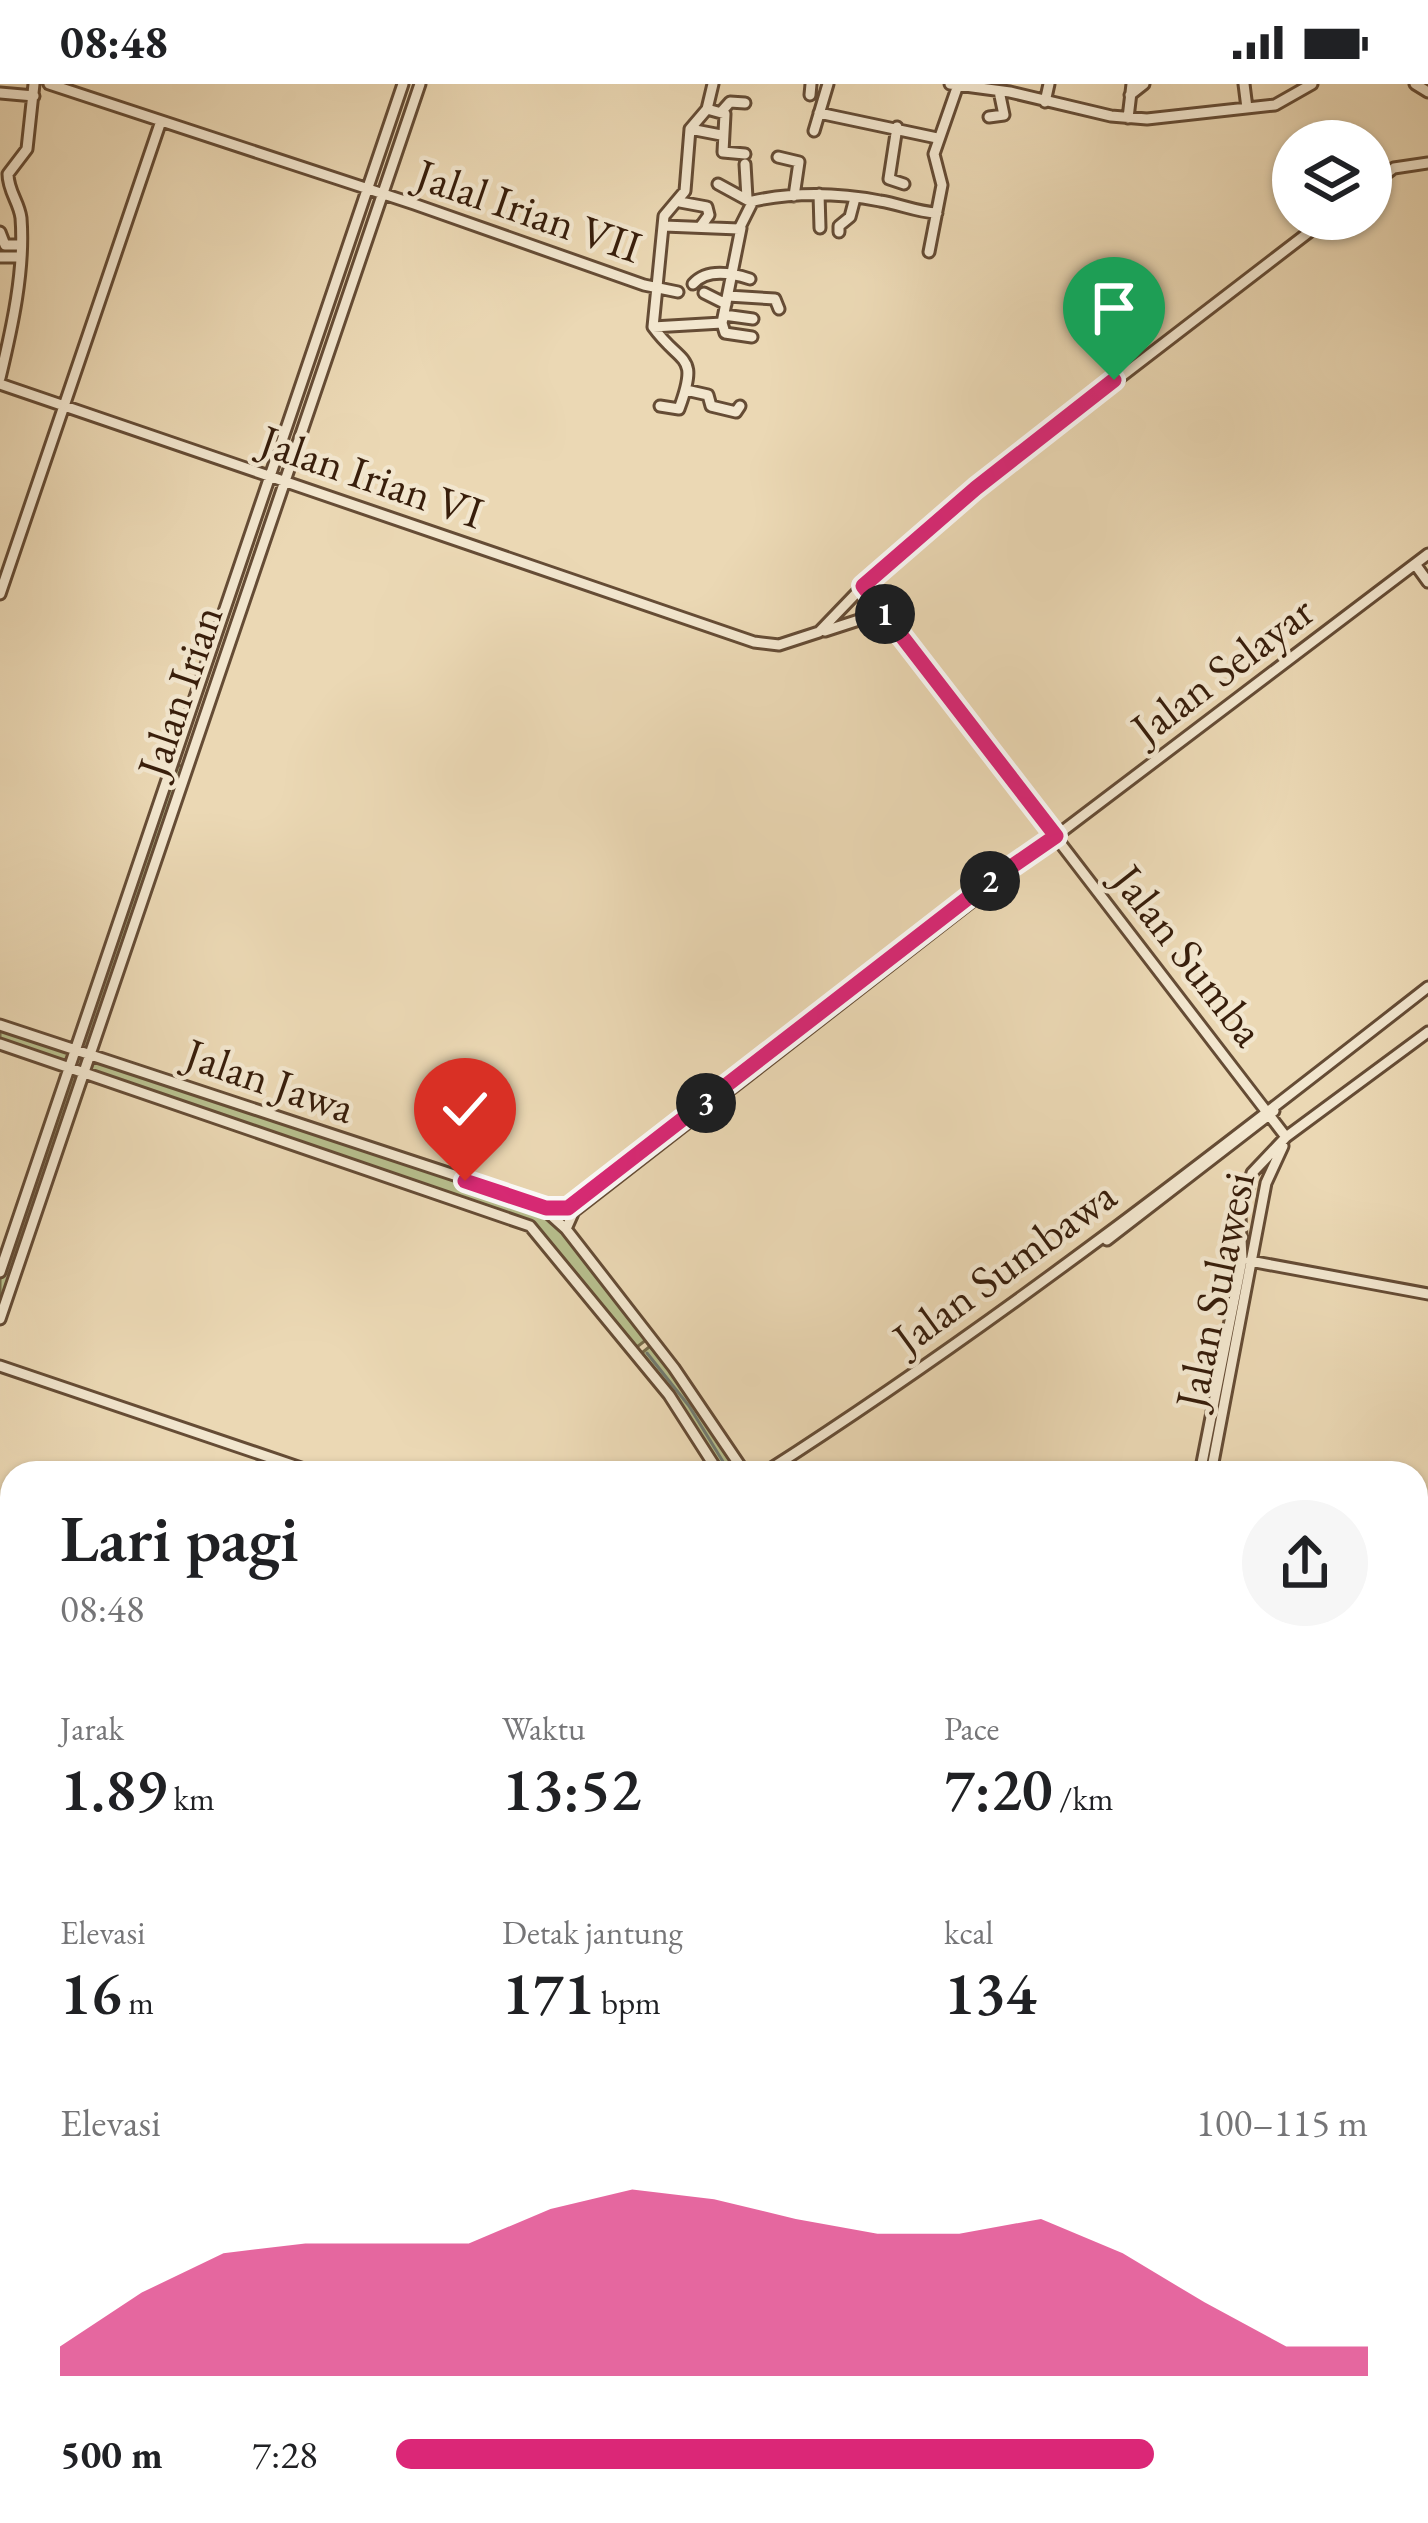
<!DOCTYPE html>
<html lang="id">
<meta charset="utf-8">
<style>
body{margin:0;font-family:"EB Garamond",serif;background:#f6f6f6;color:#202124;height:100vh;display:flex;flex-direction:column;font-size:45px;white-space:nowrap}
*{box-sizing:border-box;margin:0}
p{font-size:39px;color:#757577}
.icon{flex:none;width:66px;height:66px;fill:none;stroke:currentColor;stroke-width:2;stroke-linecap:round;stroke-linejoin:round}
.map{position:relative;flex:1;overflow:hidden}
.drawer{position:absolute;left:0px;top:1377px;width:1428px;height:1062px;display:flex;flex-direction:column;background:#fff;border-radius:36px 36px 0 0;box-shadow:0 3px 9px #0004}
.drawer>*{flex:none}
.buttons{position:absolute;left:1272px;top:36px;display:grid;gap:24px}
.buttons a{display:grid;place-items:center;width:120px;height:120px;border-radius:50%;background:#fff;box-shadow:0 3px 9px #0004;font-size:60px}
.pin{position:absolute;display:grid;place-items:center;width:102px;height:102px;color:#fff;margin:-123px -51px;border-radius:50% 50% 50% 0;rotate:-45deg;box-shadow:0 0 12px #0007}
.pin .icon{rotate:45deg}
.km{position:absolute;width:60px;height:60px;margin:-30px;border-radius:50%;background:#222;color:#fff;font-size:33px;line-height:60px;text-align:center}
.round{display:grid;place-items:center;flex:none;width:126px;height:126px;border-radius:63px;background:#f6f6f6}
.summary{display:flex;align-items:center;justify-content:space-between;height:204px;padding:0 60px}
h1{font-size:66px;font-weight:600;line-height:90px}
.stats{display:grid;grid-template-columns:repeat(3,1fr);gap:18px;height:204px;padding:12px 60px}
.stats div{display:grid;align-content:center}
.stats b{font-size:60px;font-weight:600}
.stats small{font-size:33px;font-weight:400}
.stats p{font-size:33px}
.chart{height:336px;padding:24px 60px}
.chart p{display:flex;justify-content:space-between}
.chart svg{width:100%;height:216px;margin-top:12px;fill:#db2777;opacity:.7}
ul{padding:0 60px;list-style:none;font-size:39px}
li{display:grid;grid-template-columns:192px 144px 1fr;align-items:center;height:90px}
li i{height:30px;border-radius:15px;background:#db2777}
.status{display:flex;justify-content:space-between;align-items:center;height:84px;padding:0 60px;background:#fff;direction:ltr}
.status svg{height:33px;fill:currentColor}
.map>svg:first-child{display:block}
.green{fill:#b7bf8d;stroke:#786e4c;stroke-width:3}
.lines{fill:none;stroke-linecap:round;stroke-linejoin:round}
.stream{stroke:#727b70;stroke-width:3}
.minor-casing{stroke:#654c35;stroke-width:15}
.highway-casing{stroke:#381e0b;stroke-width:22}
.minor{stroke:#f2e6ce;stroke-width:9}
.highway{stroke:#e6bc7a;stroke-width:16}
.rail-casing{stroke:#381e0b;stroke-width:8}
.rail{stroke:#f2e6ce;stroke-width:3;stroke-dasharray:9;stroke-linecap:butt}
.route-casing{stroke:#fff;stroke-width:24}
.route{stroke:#db2777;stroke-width:15}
.labels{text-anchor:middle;stroke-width:9;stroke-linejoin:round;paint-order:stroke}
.street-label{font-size:45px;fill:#381e0b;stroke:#f2e6ce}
</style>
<div class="status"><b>08:48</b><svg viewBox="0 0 49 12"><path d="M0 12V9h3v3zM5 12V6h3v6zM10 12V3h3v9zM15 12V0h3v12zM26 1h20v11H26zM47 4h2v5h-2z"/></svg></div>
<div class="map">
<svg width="1428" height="2439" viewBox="0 0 1428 2439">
<rect width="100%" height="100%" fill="#ebd8b4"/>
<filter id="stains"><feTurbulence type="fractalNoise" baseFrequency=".00167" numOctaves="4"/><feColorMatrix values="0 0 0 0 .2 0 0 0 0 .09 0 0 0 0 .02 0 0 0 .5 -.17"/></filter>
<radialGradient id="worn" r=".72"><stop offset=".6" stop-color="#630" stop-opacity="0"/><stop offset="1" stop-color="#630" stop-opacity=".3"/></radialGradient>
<!-- green -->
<path class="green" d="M172,679L187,684L90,970L536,1118L552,1129L650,1253L633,1266L538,1149L84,989L0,1235V1188L69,984L0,960V940L74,965Z
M654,1259L745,1389H719L638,1272Z"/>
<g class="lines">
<!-- stream -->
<path class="stream" d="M647,1269L689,1322L730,1389
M1416,1621L1428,1624
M433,2427L454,2439"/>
<!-- minor casing -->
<g class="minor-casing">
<path id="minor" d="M49,0L414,120L644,201L678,208
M950,0L1010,8L1111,32L1147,35L1275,21L1312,0
M1244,0L1247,24
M1415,0L1428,8
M0,9L34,12
M810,11L811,0
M1130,11L1144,0
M1045,18L1049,0
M707,25L725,30L723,68L745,70
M722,27L730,18L745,19
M819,29L937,54
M989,33L1004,31L999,7
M1128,34L1132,0
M897,43L889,95L904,100
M690,45L721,51
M814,47L828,0
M778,73L799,78L794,112
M745,80L747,114
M718,100L751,118
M1371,101L1394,84L1428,79
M819,110L820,144
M680,118L707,123L709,131L701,142
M664,142L739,145L753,117C795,108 839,109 880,117C900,120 916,128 937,129
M0,148L5,161H20
M839,148V142L850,133L855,114
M929,168L942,101L934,70L958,1
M0,173H19
M693,200C707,184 732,189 750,195
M704,209L726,220
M728,212L775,215L779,225
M724,231L753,235
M722,239L725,249L752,253
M653,243L722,239L741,144
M0,294C12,244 25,186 21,134C19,118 8,107 8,90L27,65L34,0
M0,300L754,558L779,561L819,548L867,498L976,404L1326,135
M686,306L708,311L711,322L736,328L740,322
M660,322L679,325C700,268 681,282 653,243L664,132L685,107L690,45L707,25L713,0
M1415,480L1428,498
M863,502L1286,1053
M0,510L161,37
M825,547L862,535L889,540
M1056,752L1428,470
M0,941L536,1118L566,1145L674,1284L745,1389
M0,960L530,1142L669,1311L719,1389
M566,1145L574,1127L1056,752L1049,753
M1107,1156L1274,1027
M1250,1177L1428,1210
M0,1188L403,0
M0,1235L420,0
M0,1282L316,1389
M764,1389C995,1241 1212,1072 1428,903
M1200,1389L1242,1176L1240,1132L1252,1089L1286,1053L1428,948
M1211,1389L1266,1099L1283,1062
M0,1602L12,1606
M1416,1610L1428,1613
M1416,1632L1428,1634
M0,1915L12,1919
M0,1928L12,1933
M1416,1939L1428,1941
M1416,2291L1428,2249
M151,2427L152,2439
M1388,2439L1390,2427"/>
</g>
<!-- highway casing -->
<g class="highway-casing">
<path id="highway" d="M0,2240L12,2244
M0,2260L12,2264
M514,2427L551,2437
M544,2427L587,2439
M583,2427L629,2439"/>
</g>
<!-- minor -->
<use href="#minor" class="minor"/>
<!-- highway -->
<use href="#highway" class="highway"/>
<!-- rail casing -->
<g class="rail-casing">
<path id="rail" d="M0,2212L12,2217
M633,2427L678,2439"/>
</g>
<!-- rail -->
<use href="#rail" class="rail"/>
</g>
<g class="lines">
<!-- route casing -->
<g class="route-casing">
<path id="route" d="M465,1097L546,1124H568L982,803L1056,752L863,502L976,404L1114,296"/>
</g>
<!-- route -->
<use href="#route" class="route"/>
</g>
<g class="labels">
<!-- street labels -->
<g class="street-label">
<text transform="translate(529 126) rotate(19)" y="16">Jalal Irian VII</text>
<text transform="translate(372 392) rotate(19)" y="16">Jalan Irian VI</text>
<text transform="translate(1222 585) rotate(-37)" y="16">Jalan Selayar</text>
<text transform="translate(179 607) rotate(-71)" y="16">Jalan Irian</text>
<text transform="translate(1189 871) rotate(52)" y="16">Jalan Sumba</text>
<text transform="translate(270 996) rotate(19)" y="16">Jalan Jawa</text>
<text transform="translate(1004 1182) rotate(-36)" y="16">Jalan Sumbawa</text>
<text transform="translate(1214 1206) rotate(-78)" y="16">Jalan Sulawesi</text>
</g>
</g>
<rect width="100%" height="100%" filter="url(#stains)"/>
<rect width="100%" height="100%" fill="url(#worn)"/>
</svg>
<div class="buttons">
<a><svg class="icon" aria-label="layers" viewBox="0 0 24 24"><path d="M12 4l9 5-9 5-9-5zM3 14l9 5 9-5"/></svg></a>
</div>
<div class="pin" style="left:1114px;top:296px;background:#1e9e55"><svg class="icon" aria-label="arrive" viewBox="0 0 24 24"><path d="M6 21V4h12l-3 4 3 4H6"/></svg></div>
<div class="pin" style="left:465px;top:1097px;background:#d93025"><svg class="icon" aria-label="check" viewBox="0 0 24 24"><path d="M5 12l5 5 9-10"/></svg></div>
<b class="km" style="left:885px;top:530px">1</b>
<b class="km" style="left:990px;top:797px">2</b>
<b class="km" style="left:706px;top:1019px">3</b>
<section class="drawer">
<div class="summary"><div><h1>Lari pagi</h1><p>08:48</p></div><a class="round"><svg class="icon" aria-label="share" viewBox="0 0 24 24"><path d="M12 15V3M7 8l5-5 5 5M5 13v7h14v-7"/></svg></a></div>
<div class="stats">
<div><p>Jarak</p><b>1.89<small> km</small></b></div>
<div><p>Waktu</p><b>13:52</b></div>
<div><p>Pace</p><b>7:20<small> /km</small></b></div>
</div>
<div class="stats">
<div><p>Elevasi</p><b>16<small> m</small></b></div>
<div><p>Detak jantung</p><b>171<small> bpm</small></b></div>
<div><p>kcal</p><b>134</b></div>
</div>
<div class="chart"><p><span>Elevasi</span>100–115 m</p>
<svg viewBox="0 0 160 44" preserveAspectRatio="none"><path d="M0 44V38L10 27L20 19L30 17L40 17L50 17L60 10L70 6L80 8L90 12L100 15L110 15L120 12L130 19L140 29L150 38L160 38V44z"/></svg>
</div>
<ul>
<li><b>500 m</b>7:28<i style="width:78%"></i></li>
</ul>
</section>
</div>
